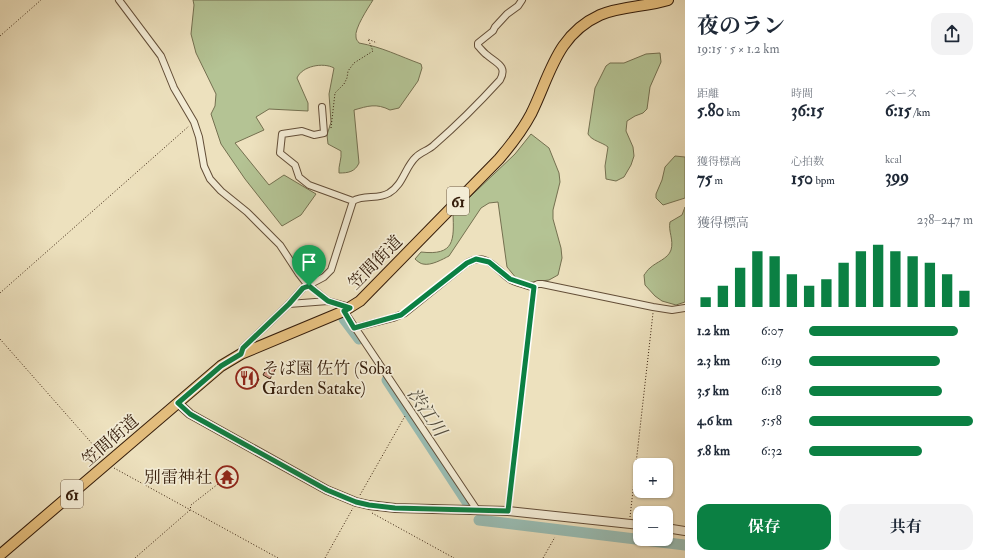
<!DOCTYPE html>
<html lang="ja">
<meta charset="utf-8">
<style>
body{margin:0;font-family:"IM FELL Double Pica","Noto Serif JP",serif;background:#f2f2f3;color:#1f2937;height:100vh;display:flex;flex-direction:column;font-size:15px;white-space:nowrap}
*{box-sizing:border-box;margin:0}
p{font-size:13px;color:#747a83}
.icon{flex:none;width:22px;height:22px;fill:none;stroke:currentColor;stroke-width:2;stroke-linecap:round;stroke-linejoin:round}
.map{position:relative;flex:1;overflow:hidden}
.drawer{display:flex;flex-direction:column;background:#fff;width:300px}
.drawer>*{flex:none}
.fabs{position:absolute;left:633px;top:458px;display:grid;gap:8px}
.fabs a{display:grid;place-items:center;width:40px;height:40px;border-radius:8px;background:#fff;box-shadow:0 1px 3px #0004;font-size:20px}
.pin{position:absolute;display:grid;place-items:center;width:34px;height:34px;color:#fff;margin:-41px -17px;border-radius:50% 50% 50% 0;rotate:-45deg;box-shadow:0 0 4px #0007}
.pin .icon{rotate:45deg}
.round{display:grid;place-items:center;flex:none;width:42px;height:42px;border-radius:12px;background:#f2f2f3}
.summary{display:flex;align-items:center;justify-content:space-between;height:68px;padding:0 12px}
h1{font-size:22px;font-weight:700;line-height:30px}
.stats{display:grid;grid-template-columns:repeat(3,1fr);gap:6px;height:68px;padding:4px 12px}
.stats div{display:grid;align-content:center}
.stats b{font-size:17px;font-weight:700}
.stats small{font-size:11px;font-weight:400}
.stats p{font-size:11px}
.chart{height:112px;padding:8px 12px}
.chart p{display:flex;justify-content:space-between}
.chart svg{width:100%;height:72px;margin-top:4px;stroke:#0b8043;stroke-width:6}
.action{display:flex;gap:8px;margin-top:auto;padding:8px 12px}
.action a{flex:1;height:46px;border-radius:12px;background:#0b8043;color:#fff;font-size:16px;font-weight:700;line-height:46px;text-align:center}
.action a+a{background:#f2f2f3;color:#1f2937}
ul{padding:0 12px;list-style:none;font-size:13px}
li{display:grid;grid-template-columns:64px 48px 1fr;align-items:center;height:30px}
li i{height:10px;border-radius:5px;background:#0b8043}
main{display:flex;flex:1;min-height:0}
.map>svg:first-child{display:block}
.green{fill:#b4c394;stroke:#747050}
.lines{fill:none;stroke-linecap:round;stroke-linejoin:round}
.river{stroke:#99bdb4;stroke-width:11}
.building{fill:#d39987;stroke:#351d0b}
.minor-casing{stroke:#634e38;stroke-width:8}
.tertiary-casing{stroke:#634e38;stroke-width:10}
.primary-casing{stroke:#351d0b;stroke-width:12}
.path{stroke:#351d0b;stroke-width:1;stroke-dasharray:1 2;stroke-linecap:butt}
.minor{stroke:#f3ecd5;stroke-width:6}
.tertiary{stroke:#f3ecd5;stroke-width:8}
.primary{stroke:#e6c07f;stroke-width:10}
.route-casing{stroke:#fff;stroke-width:8}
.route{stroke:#0b8043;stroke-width:5}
.labels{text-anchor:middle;stroke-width:3.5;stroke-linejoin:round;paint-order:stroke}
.shield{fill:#f3ecd5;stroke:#6e5b48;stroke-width:1}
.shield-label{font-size:16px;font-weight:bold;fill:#351d0b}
.street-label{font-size:17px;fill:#351d0b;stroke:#f3ecd5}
.poi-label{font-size:17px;fill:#351d0b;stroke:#f3ecd5;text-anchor:start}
.water-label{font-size:18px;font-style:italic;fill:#534d3e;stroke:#f3ecd5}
</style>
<main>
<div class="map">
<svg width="685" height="558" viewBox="0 0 685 558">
<rect width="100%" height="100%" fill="#ede1be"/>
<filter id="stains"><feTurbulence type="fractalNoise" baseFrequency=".005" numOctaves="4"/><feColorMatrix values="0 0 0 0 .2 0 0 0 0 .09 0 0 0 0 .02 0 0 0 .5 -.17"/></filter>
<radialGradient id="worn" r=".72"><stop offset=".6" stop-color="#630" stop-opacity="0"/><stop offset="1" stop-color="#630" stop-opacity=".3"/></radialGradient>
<!-- green -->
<path class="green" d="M193,0H373C368,8 354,29 356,37C356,40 358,41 359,43C382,47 399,56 421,64L422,68L418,81L399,108L390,110C376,103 368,106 354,110L359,163C355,172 348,173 339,173C338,166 342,159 341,151L328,144L327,135L331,122L329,94L334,68C323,62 302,66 297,78L308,103V111L269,109L256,117L264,130L235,143L269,185L284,175L316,194L301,215L282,226L245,179L221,144L211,114L215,106L216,94L196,53L191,34L194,5Z
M660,53L661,62L650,87L647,109L643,113L635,116L627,121L626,131L633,147L634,156L631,165L624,177L616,181L606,179L605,166L608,147C602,142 592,141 588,134L595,88L606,66L610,63H624L646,54Z
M531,134L549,148L559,173L560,182L553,210V219L561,248L562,258L558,275L549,280L533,282H524L517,279L507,267L498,202L489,203L481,208L449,256C443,259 431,266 423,264C421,264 417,261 415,259L421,252C455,256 454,240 453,213L515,154Z
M675,156L685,157V198L663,205L656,198V194L662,180L665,167Z
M685,207V302L676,305L662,301L655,296L645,285L644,275C646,273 647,270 650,268C656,262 668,259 671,250C674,240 668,231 670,222L682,215Z"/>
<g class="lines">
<!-- river -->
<path class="river" d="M344,319L359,339
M387,380L469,505
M479,520L685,545"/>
</g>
<!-- building -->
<path class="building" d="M270,362L277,366L270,379L263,375Z
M243,371L259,379L255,387L239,378Z"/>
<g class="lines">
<!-- minor casing -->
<g class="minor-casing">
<path id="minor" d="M119,0L161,56L174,88L194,122L199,137L204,166L210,179L221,191L247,212L280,245L299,274L306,283L328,301L350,307
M322,107L324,133L314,135L302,131L282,134L280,153L295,165L299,177L309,185L353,201
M289,304L328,301
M344,311L477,510
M354,328L393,318L405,313L467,263C487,251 496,270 511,280C517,283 525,285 532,287L538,284H542L653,307L672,310L685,308
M241,354L243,348L289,304L303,288L324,277L331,270L353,201C364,194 378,200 389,193C403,185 405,167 416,157C421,152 429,150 434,145C457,125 479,103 500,80C508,66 496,63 487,55C484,53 481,49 478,46V43L493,31L495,27L507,14L518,6L522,0"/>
</g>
<!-- tertiary casing -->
<g class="tertiary-casing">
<path id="tertiary" d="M178,403L190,414L327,490L356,502L369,505L395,508L508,511L640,525
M666,528L685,531"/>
</g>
<!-- primary casing -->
<g class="primary-casing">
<path id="primary" d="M0,555L221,366L241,354L344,311L360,301L499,159C511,145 522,131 531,114C550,76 556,35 600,15C621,6 646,7 668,0"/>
</g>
<!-- path -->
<path class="path" d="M0,36L41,0
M331,128L335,93L344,84L347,78L348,71L354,63L373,51L368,39L377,43
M0,293L189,126
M0,339L103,456
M114,468L278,558
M360,495L405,416
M509,504L533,293
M372,513L454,558
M630,517L653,313
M135,558L190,510L191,505L218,484
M325,558L353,508
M543,558L555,537"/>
<!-- minor -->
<use href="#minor" class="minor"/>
<!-- tertiary -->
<use href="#tertiary" class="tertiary"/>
<!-- primary -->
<use href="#primary" class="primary"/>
</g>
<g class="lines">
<!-- route casing -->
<g class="route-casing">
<path id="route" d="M476,259L489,262L510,279L534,287L508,511L395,508L369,505L356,502L327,490L190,414L178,403L221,366L241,354L243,348L289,304L303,288L309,286L328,301L350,308L344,311L354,328L401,315L467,263Z"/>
</g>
<!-- route -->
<use href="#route" class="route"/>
</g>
<!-- icons -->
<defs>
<g id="restaurant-ring" transform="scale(1.15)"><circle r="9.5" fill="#f3ecd5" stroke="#8f2418" stroke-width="1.5"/><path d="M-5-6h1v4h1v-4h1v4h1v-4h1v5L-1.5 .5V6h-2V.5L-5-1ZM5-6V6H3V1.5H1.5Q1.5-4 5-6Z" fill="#8f2418"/></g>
<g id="temple-ring" transform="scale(1.15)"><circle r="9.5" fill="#f3ecd5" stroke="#8f2418" stroke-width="1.5"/><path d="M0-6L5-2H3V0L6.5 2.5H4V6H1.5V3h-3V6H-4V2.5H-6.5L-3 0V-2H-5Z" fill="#8f2418"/></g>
</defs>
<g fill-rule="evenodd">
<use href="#restaurant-ring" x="247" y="378"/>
<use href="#temple-ring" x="227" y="477"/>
</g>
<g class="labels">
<!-- shield labels -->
<g class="shield">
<rect x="447" y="187" width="22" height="28" rx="3"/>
<rect x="61" y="480" width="22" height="28" rx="3"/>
</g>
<g class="shield-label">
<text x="458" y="207">61</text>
<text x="72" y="500">61</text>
</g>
<!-- street labels -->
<g class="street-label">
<text transform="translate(375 262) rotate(-45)" y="6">笠間街道</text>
<text transform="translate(110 440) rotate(-41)" y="6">笠間街道</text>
</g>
<!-- poi labels -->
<g class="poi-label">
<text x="262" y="374">そば園 佐竹 (Soba<tspan x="262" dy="20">Garden Satake)</tspan></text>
<text x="212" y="483" text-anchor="end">別雷神社</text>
</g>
<!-- water labels -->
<g class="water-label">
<text transform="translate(427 412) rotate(56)" y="6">渋江川</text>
</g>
</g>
<rect width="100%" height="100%" filter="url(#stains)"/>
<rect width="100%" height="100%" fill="url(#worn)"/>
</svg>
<div class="fabs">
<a>+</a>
<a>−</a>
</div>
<div class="pin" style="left:309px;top:286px;background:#1e9e55"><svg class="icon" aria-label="arrive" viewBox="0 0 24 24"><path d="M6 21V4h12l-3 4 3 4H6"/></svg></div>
</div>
<section class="drawer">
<div class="summary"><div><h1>夜のラン</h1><p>19:15 · 5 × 1.2 km</p></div><a class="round"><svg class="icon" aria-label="share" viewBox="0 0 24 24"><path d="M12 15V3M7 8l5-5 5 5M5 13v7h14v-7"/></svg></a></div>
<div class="stats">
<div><p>距離</p><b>5.80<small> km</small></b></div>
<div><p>時間</p><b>36:15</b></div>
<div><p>ペース</p><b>6:15<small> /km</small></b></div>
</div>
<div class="stats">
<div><p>獲得標高</p><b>75<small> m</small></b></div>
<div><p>心拍数</p><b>150<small> bpm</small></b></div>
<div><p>kcal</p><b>399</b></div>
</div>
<div class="chart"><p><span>獲得標高</span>238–247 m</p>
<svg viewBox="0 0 160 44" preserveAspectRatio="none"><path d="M5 44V38M15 44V31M25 44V20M35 44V10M45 44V13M55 44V24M65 44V31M75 44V27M85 44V17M95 44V10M105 44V6M115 44V10M125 44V13M135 44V17M145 44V24M155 44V34"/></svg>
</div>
<ul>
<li><b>1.2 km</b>6:07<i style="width:91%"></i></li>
<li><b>2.3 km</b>6:19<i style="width:80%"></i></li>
<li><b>3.5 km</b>6:18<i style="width:81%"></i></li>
<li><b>4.6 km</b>5:58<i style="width:100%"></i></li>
<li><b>5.8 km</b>6:32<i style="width:69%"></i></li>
</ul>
<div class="action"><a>保存</a><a>共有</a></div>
</section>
</main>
